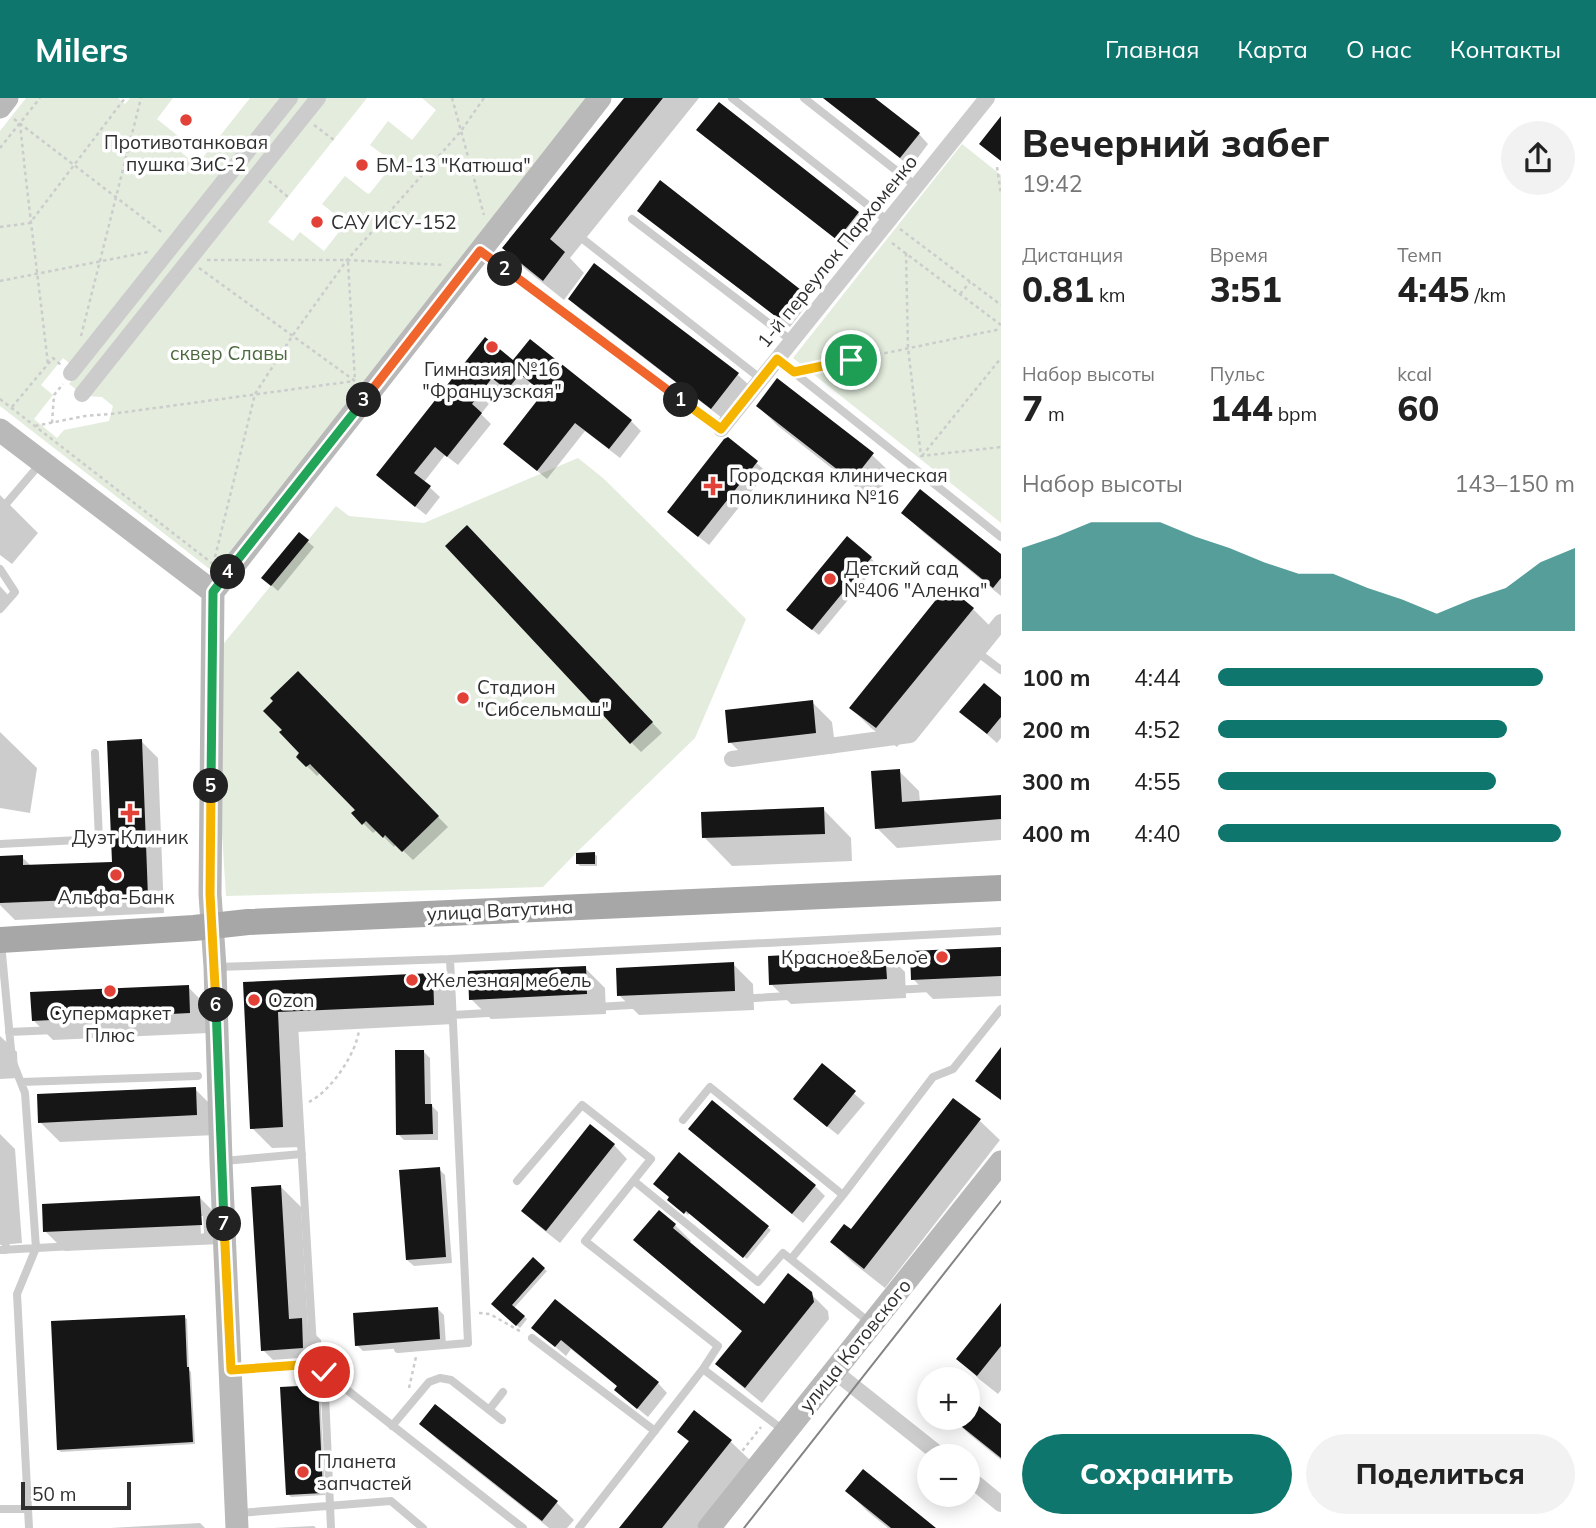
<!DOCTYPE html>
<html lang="ru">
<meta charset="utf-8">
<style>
body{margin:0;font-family:Mulish,sans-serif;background:#f2f2f2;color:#222;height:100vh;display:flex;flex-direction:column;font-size:26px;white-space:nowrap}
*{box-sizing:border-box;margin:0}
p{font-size:23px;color:#767676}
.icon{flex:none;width:38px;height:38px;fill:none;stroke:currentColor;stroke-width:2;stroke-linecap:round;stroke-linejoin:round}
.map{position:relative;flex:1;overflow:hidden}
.details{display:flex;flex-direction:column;background:#fff;width:595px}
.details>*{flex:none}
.fabs{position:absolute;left:917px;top:1269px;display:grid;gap:14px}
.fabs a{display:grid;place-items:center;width:63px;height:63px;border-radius:50%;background:#fff;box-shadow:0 4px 18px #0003;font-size:35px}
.scale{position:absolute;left:21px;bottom:18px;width:110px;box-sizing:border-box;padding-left:7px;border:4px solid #2f2f2f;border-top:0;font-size:19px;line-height:24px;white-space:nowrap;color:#2f2f2f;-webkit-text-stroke:5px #fff;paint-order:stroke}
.pin{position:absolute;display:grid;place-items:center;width:60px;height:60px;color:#fff;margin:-30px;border:4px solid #fff;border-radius:50%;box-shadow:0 2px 7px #0007}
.km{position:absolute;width:35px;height:35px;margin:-18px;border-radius:50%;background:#222;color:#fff;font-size:19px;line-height:35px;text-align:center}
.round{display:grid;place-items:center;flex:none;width:74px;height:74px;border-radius:37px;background:#f2f2f2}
.headline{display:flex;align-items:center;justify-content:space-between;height:119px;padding:0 21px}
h1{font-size:38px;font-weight:800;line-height:52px}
.metrics{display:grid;grid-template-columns:repeat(3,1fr);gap:10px;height:119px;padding:7px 21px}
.metrics div{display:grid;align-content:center}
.metrics b{font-size:35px;font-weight:800}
.metrics small{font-size:19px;font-weight:400}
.metrics p{font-size:19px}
.chart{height:196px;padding:14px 21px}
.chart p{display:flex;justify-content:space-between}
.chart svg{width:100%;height:126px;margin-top:7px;fill:#0f766e;opacity:.7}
.primary-button{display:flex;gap:14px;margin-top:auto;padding:14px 21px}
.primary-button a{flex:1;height:80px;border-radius:42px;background:#0f766e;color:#fff;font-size:28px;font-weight:800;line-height:80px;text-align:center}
.primary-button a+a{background:#f2f2f2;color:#222}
ul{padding:0 21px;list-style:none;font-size:23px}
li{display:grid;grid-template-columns:112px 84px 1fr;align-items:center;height:52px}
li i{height:18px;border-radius:9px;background:#0f766e}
header{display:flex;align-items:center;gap:42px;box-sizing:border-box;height:98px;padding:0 35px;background:#0f766e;color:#fff}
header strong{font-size:33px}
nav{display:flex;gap:38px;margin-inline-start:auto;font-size:24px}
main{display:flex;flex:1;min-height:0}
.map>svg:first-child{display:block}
.green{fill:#e3ecdd;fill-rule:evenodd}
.shadow{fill:#0003;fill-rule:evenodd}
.building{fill:#161616}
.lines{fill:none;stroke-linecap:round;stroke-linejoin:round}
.path{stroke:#ccc;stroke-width:2.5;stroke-dasharray:3.5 3.5;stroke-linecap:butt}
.lane{stroke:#ccc;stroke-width:8}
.street{stroke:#ccc;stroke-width:16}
.secondary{stroke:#b9b9b9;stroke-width:23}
.primary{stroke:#a7a7a7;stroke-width:26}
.tram{stroke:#848484;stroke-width:2}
.split-1-casing{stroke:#fff;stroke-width:14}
.split-2-casing{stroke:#fff;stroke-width:14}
.split-3-casing{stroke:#fff;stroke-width:14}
.split-4-casing{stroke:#fff;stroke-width:14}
.split-5-casing{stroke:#fff;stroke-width:14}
.split-6-casing{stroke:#fff;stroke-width:14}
.split-7-casing{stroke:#fff;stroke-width:14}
.split-8-casing{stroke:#fff;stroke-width:14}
.split-1{stroke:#f5b400;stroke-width:9}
.split-2{stroke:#f0652b;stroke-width:9}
.split-3{stroke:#f0652b;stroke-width:9}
.split-4{stroke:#22a559;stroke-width:9}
.split-5{stroke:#22a559;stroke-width:9}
.split-6{stroke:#f5b400;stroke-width:9}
.split-7{stroke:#22a559;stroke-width:9}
.split-8{stroke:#f5b400;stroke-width:9}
.poi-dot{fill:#e14136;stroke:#fff;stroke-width:2.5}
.labels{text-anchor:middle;stroke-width:7;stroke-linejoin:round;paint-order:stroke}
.poi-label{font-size:19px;fill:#2f2f2f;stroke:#fff;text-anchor:start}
.street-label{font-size:19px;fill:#2f2f2f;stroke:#fff}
.park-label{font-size:19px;fill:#4c693d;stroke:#fff}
</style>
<header>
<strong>Milers</strong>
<nav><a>Главная</a><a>Карта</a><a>О нас</a><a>Контакты</a></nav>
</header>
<main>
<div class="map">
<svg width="1001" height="1430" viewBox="0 0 1001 1430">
<rect width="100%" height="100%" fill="#fff"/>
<!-- green -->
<path class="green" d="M26,0H118L125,6L130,0H173L157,21L178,38L172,47L197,67L250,0H367L268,124L293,143L300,134L324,153L346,125L322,106L345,78L368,96L370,95L394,65L370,47L388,23L412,42L436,12L422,0H590L216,476L0,308V33ZM63,260L79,273L69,286L85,298L102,299L113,308L109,323L64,332L57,340L34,321L53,297L41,287Z
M962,46L1001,77V425L793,260Z
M578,360L603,380L746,521L695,640L576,755L543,789L226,798L211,561L336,408L349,418L424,425Z"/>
<!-- shadow -->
<path class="shadow" d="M626,0H699L570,160L584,175L564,202L524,170L505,150Z
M823,0H872L919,36L928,46L911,69Z
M709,41L858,115L868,125L848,150Z
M639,113L800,193L810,203L790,229L649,122Z
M594,168L738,277L748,286L722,320L580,211L570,201Z
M485,242L513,264L530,243L631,323L641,333L620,360L585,333L547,381L505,346L545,296L530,285L518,300L503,288L481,316L491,326L458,367L445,357L424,384L440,399L426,417L388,387L378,377Z
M758,308L872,357L892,376L872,402L778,328Z
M728,341L767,374L709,447L679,423Z
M0,397L38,435L12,466L0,457Z
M903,415L1001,459V498L923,434Z
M477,439L662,635L641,654L631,644Z
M307,443L314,449L278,493L270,486Z
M871,460L877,467L819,537L795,518Z
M0,488L8,497L0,507Z
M973,511L993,531L897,649L871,630L851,610Z
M298,576L448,729L413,762L396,746L394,749L377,732L373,735L363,725L357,712L321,674L317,678L298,659L302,655Z
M1001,602V640L997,645L972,623Z
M812,604L832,624L836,655L750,664L730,644Z
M0,634L37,670L30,715L0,710Z
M141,643L158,660L164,815L15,822L0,807V759H22L32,769L113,766Z
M899,673L919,693L920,705L1001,698V742L897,750L877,730Z
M823,711L851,740L852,763L732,768L704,739Z
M594,756L597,758V768H580L578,766Z
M1001,851V898L933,901L913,881Z
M885,854L905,874L906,900L791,906L771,886Z
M733,866L753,886L754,912L639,917L619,897Z
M585,870L605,890L606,916L491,921L471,901Z
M432,876L452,896L454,926L297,934L302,1049L272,1050L252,1030L245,885Z
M188,889L208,909L209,935L53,942L33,922Z
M0,938L17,954L18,980L0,981Z
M424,954L430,960L431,1007L438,1014V1042H404L398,1036Z
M822,968L865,1005L838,1037L805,1011Z
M195,991L215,1011L216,1037L60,1044L40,1024Z
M713,1004L815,1088L825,1098L803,1125L700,1041Z
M980,1023L1000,1042L885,1190L852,1164L832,1144L851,1133Z
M590,1028L614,1047L627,1061L560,1145L536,1126L523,1113Z
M0,1036L15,1051L22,1145L0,1147Z
M679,1057L771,1132L747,1161L690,1115L688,1117L672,1104Z
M439,1071L445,1077L452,1165L414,1168L407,1162Z
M281,1089L301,1109L308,1229L321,1242L323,1270L283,1272L263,1252Z
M200,1100L220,1120L221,1146L65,1153L45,1133ZM200,1118H203L204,1135L201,1136Z
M675,1127L691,1143L689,1146L764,1208L811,1196L828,1213L829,1221L762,1305L734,1282L718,1266L743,1234L652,1158L635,1142Z
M533,1162L547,1173L514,1210L527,1221L520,1230L493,1206Z
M555,1203L658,1285L667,1295L648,1319L626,1301L618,1289L571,1251L566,1258L534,1230Z
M1001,1207V1292L998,1296L979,1281L959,1261Z
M438,1211L444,1217L446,1247L363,1253L357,1247Z
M184,1219L187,1221L189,1272L191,1274L195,1346L61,1354L58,1352Z
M317,1289L320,1291L325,1397L291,1399L288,1396Z
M968,1301L1001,1328V1362L969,1336L953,1320H968Z
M421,1326L556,1404L574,1422L567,1430H549L439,1343Z
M679,1334L731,1344L751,1363L697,1430H622L690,1345Z
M847,1393L933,1430H888L867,1413Z
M200,1425L205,1430H110Z
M314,1428L316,1430H273Z"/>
<!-- building -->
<path class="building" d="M624,0H663L550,141L565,154L543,183L502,150Z
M823,0H875L920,35L900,60Z
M719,4L859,114L837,142L696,32Z
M1001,18V63L979,46Z
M660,82L801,192L779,221L637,113Z
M594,165L739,275L711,311L568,201Z
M485,239L513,262L530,241L632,322L609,351L575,325L537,373L503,346L543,295L520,276L507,292L492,280L472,306L482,315L447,359L435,349L414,375L431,388L415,409L376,377Z
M777,280L874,355L852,383L756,308Z
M728,339L758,363L698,439L667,414L724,341Z
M920,391L1001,456V480L993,490L901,415Z
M467,427L653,624L630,646L445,448Z
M299,434L309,442L271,488L261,480Z
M847,438L872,459L812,532L786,512Z
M947,488L974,510L876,630L849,610Z
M298,573L439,718L402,754L385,737L383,740L366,723L362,727L351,715L355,712L310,666L306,669L296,659L299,655L279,634L282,632L263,613L273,603L270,600Z
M984,585L1001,599V619L987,636L959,614Z
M813,602L816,635L728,645L725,612Z
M142,641L148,799L0,805V758L23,757V767L112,764L107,643Z
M900,671L902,704L1001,697V721L875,731L871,673Z
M824,709L825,736L702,740L701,714Z
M595,754V766H576V755Z
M1001,849V878L911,882L910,853Z
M885,852L887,881L769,887L768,858Z
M734,864L735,893L617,898L616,870Z
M586,868L587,896L469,902L468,873Z
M433,875L434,907L278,914L283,1029L250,1031L243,884Z
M189,887L190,915L32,923L30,894Z
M1001,949V1002L975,983Z
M395,952H424L425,1006H432L433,1036L396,1037Z
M822,965L856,993L827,1029L793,1001Z
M196,989L197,1017L38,1025L37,996Z
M953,1000L981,1021L864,1171L830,1144L844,1126L851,1131Z
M712,1002L816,1087L792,1116L688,1031Z
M590,1026L615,1046L546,1133L521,1113Z
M679,1054L769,1128L743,1160L686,1113L684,1116L667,1102L669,1099L653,1086Z
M440,1069L446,1159L406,1162L399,1072Z
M281,1087L289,1221L302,1220L303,1250L261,1253L251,1089Z
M200,1098L202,1127L43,1134L42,1106Z
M659,1112L676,1126L673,1130L764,1206L788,1175L812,1194L814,1204L745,1290L715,1266L742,1233L633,1142Z
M533,1159L545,1170L512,1207L525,1218L516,1228L491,1206Z
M555,1201L659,1284L637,1311L614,1292L617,1288L561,1242L555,1249L531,1230Z
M1001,1205V1248L977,1278L956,1261Z
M438,1209L440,1241L355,1248L353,1215Z
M185,1217L187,1269H189L193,1344L57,1352L51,1223Z
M318,1287L323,1395L286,1397L280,1289Z
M968,1299L1001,1326V1360L951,1320H968Z
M435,1306L558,1403L542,1423L419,1326Z
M694,1312L732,1342L662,1430H619L689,1343L677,1334Z
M863,1371L936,1430H891L845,1393Z"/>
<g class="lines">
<!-- path -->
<path class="path" d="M452,0L484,117
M14,21L164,136
M20,25C28,106 39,186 48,267
M314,27L334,42
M216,43L230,54
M0,50L40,0
M997,69L1001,96
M269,83L288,99
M0,129L30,125L125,0
M900,131L1001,207
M892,145L1001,227
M906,155L908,250L921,358L1001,349
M207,162H347L445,167
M348,164L355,283
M199,170L355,283
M0,183L148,154
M960,196L970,184
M81,238L141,0
M809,271L1001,231
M0,301L213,466
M12,309L53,260L61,267
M52,325L54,297L63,286
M35,328L85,318L111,316L354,283
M922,358L1001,260
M215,459L255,296L293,237L347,162L461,33L484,0
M309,1004C331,993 356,956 359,932
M479,1215L490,1216L523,1235
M409,1290L416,1259
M996,1291H1001
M682,1430L761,1329"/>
<!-- lane -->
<path class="lane" d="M688,0L579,138L761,281
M732,0L888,123
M804,0L916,88
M632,121L792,243
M481,154L721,331
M777,261L1001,439
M0,413L40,366
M0,471L15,494L0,511
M977,554L1001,572
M0,746L99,741L95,655
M1,845L12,962L25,995L36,1150L17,1196L29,1430
M217,869L450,861L1001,833
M9,934L196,926
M21,984L198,978
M683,1022L710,989L843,1097L791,1161
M224,1063L302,1056
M0,1065L6,1152
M517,1083L582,1007L651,1061L585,1143L718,1248L703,1271L783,1332
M634,1083L758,1184L783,1155L869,1224
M843,1097L933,979L953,971L1001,911
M0,1152L221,1140
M532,1240L655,1333
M398,1251L468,1245L450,861
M314,1266L294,926L1001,886
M233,1272L314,1266L523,1430
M324,1274L331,1430
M489,1312L503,1294
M392,1328L429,1284L440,1280L451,1282L502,1322
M0,1411H28
M239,1415L391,1403L423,1430
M579,1430L703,1271"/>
<!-- street -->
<path class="street" d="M71,275L290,0
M82,296L318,0
M721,331L987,0
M732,661L910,637L1001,524
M834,1273L941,1358
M968,1379L1001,1406"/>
<!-- secondary -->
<path class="secondary" d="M0,9L7,0
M0,332L213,494
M213,494L210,796L215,869L221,1063L237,1430
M213,494L600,0
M709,1430L1001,1064"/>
<!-- primary -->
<path class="primary" d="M0,842L194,830L248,824L1001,790"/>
<!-- tram -->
<path class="tram" d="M744,1430L1001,1103"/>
</g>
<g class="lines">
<!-- split-1 casing -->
<g class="split-1-casing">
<path id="split-1" d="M681,302L721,331L777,261L794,274L851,262"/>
</g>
<!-- split-2 casing -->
<g class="split-2-casing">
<path id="split-2" d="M505,171L681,302"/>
</g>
<!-- split-3 casing -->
<g class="split-3-casing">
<path id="split-3" d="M364,302L480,153L505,171"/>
</g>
<!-- split-4 casing -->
<g class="split-4-casing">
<path id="split-4" d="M228,474L364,302"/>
</g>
<!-- split-5 casing -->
<g class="split-5-casing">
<path id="split-5" d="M211,688L213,494L228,474"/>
</g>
<!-- split-6 casing -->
<g class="split-6-casing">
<path id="split-6" d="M211,688L210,796L216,907"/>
</g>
<!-- split-7 casing -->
<g class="split-7-casing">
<path id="split-7" d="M216,907L224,1126"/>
</g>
<!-- split-8 casing -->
<g class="split-8-casing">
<path id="split-8" d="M224,1126L231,1272L314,1266L324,1274"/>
</g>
<!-- split-1 -->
<use href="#split-1" class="split-1"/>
<!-- split-2 -->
<use href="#split-2" class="split-2"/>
<!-- split-3 -->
<use href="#split-3" class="split-3"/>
<!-- split-4 -->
<use href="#split-4" class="split-4"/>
<!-- split-5 -->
<use href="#split-5" class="split-5"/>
<!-- split-6 -->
<use href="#split-6" class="split-6"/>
<!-- split-7 -->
<use href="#split-7" class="split-7"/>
<!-- split-8 -->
<use href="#split-8" class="split-8"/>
</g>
<!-- markers -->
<g class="poi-dot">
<circle cx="186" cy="22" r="7"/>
<circle cx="362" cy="67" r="7"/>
<circle cx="317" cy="124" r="7"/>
<circle cx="492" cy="249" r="7"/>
<path d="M709.5 377.5h7v7h7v7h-7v7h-7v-7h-7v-7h7z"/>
<circle cx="830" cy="481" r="7"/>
<circle cx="463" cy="600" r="7"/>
<path d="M126.5 704.5h7v7h7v7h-7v7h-7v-7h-7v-7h7z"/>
<circle cx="116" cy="777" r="7"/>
<circle cx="942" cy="859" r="7"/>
<circle cx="412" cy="882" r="7"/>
<circle cx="110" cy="893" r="7"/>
<circle cx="254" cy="902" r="7"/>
<circle cx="303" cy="1374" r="7"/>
</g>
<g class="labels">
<!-- poi labels -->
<g class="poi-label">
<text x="186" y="51" text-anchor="middle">Противотанковая<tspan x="186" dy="22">пушка ЗиС-2</tspan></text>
<text x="376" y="74">БМ-13 "Катюша"</text>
<text x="331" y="131">САУ ИСУ-152</text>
<text x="492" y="278" text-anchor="middle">Гимназия №16<tspan x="492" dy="22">"Французская"</tspan></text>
<text x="729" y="384">Городская клиническая<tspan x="729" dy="22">поликлиника №16</tspan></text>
<text x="844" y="477">Детский сад<tspan x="844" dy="22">№406 "Аленка"</tspan></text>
<text x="477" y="596">Стадион<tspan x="477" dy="22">"Сибсельмаш"</tspan></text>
<text x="130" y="746" text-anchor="middle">Дуэт Клиник</text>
<text x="116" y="806" text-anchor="middle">Альфа-Банк</text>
<text x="928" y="866" text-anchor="end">Красное&amp;Белое</text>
<text x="426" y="889">Железная мебель</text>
<text x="268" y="909">Ozon</text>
<text x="110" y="922" text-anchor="middle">Супермаркет<tspan x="110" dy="22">Плюс</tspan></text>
<text x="317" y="1370">Планета<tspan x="317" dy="22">запчастей</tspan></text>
</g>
<!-- street labels -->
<g class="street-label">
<text transform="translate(837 153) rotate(-51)" y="7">1-й переулок Пархоменко</text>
<text transform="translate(500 812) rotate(-3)" y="7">улица Ватутина</text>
<text transform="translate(855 1247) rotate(-51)" y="7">улица Котовского</text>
</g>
<!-- park labels -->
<g class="park-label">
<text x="229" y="262">сквер Славы</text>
</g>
</g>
</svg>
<div class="fabs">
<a>+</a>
<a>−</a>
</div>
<div class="scale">50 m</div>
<div class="pin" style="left:851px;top:262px;background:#1e9e55"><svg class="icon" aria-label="arrive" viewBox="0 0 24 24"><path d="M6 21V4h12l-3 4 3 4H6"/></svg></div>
<div class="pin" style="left:324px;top:1274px;background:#d93025"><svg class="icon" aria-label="check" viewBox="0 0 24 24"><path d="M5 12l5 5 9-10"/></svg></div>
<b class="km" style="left:681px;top:302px">1</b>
<b class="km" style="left:505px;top:171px">2</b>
<b class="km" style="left:364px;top:302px">3</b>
<b class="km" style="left:228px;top:474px">4</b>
<b class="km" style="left:211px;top:688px">5</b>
<b class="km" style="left:216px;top:907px">6</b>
<b class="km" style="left:224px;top:1126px">7</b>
</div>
<section class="details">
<div class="headline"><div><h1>Вечерний забег</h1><p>19:42</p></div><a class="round"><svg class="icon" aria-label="share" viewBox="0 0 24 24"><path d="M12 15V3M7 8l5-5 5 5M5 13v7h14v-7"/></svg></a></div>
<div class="metrics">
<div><p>Дистанция</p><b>0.81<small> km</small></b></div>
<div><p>Время</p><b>3:51</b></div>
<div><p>Темп</p><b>4:45<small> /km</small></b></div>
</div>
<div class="metrics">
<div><p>Набор высоты</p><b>7<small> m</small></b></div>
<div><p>Пульс</p><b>144<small> bpm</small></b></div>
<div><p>kcal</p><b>60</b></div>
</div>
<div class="chart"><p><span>Набор высоты</span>143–150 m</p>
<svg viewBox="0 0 160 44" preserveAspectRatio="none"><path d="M0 44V15L10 11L20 6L30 6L40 6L50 11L60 15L70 20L80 24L90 24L100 29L110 33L120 38L130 33L140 29L150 20L160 15V44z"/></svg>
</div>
<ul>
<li><b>100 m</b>4:44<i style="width:91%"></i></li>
<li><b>200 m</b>4:52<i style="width:81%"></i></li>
<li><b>300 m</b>4:55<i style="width:78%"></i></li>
<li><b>400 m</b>4:40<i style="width:96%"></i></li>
</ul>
<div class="primary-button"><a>Сохранить</a><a>Поделиться</a></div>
</section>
</main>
